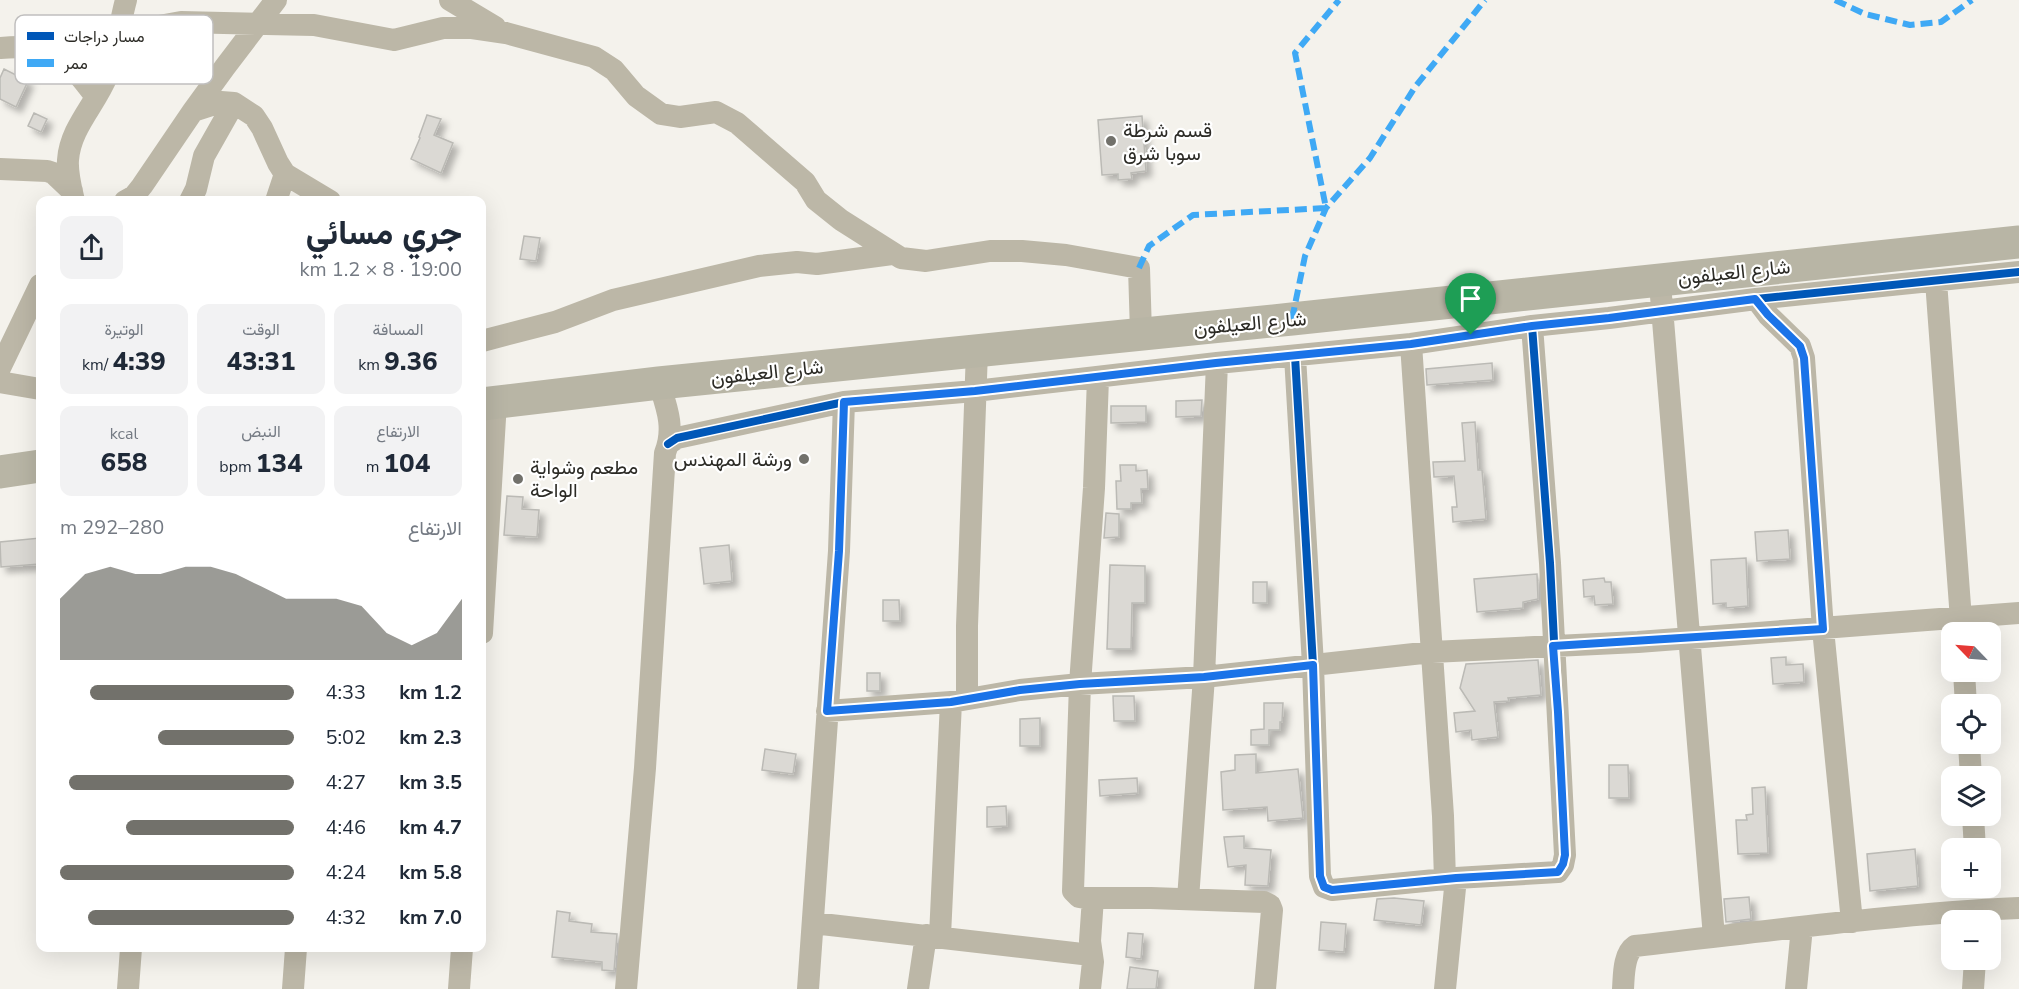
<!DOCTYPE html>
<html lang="ar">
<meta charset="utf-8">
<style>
body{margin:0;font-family:"Nunito Sans",Vazirmatn,sans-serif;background:#f2f2f3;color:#1f2937;direction:rtl;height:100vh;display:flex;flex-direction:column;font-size:22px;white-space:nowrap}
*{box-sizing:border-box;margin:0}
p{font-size:20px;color:#747a83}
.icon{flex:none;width:33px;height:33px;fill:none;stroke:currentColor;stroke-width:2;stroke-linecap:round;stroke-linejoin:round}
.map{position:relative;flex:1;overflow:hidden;direction:ltr}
.panel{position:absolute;left:36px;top:196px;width:450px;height:756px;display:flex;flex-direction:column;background:#fff;border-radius:12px;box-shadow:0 6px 24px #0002;direction:rtl}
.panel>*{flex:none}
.needle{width:39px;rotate:295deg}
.controls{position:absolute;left:1941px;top:622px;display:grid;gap:12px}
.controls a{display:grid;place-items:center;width:60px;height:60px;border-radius:12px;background:#fff;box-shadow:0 6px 24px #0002;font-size:30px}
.pin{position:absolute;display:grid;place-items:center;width:51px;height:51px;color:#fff;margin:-62px -26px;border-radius:50% 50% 50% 0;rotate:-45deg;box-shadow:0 0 6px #0007}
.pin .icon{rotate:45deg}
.round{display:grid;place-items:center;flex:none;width:63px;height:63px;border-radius:12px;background:#f2f2f3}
.head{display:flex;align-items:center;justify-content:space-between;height:102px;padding:0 24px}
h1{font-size:33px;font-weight:800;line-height:45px}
.stats{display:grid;grid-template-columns:repeat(3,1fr);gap:9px;height:102px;padding:6px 24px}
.stats div{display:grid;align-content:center;border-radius:12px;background:#f2f2f3;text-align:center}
.stats b{font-size:26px;font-weight:800}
.stats small{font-size:16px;font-weight:400}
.stats p{font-size:16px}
.chart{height:168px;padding:12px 24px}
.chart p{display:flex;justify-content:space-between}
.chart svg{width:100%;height:108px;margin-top:6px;fill:#72716b;opacity:.7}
ul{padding:0 24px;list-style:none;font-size:20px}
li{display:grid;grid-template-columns:96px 72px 1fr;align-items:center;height:45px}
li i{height:15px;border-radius:8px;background:#72716b}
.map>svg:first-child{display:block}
.building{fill:#dbd9d4;stroke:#bbbab5;stroke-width:1.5;filter:url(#shadow)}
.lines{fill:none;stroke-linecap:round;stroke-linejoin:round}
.minor{stroke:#bcb7a7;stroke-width:22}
.highway{stroke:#b8b5a5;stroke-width:33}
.quiet{stroke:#3fa9f5;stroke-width:6;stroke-dasharray:12 6;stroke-linecap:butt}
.cycleway-casing{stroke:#fff;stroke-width:11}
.cycleway{stroke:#0057b8;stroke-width:8}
.route-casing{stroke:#fff;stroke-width:12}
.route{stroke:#1a73e8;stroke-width:8}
.poi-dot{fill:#72716b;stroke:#fff;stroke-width:2}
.labels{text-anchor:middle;stroke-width:4.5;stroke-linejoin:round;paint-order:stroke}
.poi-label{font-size:20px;fill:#2c2b26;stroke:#fff;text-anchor:start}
.street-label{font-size:20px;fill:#2c2b26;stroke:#fff}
.key{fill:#fff;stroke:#c0bfbe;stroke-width:1.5}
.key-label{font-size:16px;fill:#2c2b26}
</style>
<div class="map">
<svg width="2019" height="989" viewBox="0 0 2019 989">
<defs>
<filter id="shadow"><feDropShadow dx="5.5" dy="5.5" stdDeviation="3" flood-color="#0004"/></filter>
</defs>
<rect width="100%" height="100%" fill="#f4f2ec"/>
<!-- building -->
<path class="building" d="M4,69L28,81L16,107L0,99V78Z
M34,113L47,119L41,132L28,126Z
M427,115L441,119L434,135L453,143L441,173L411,159L420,138L419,137Z
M1142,116L1146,171L1131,173L1132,179L1118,180V174L1102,175L1098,120Z
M524,236L540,238L536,261L520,259Z
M1492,363L1493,380L1427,385L1426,369Z
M1202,400L1201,416L1176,417V401Z
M1111,406H1146V422L1111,423Z
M1475,422L1478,470H1482L1486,519L1453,522L1452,507H1457L1454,476L1434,477L1433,462L1465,461L1462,423Z
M1120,465H1136V471L1147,470L1148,489H1141L1142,503H1131V509H1117L1116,481H1121Z
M507,496L523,497L522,509L539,510L537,537L504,535Z
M1106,513L1119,514V537L1104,538Z
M1788,530L1790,559L1757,561L1755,532Z
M40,538V564L1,567L0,542Z
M729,545L732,581L704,584L700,548Z
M1746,558L1748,606L1726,608V603L1713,604L1711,560Z
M1110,565L1145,566V603H1132L1131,649H1107Z
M1537,574L1538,599L1523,602V608L1477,612L1474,579Z
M1604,578L1605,582H1611L1613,604L1595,605L1594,596L1584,597L1583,580Z
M1253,582H1267V603H1253Z
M883,600H899L900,621H883Z
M1786,657V665L1803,664L1804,682L1773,684L1771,658Z
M1538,660L1541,695L1508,698L1509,701L1494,702L1498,737L1472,740L1471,730L1456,732L1454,713L1475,711L1460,688L1466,664Z
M867,673H880V691H867Z
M1113,696H1134L1135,721H1114Z
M1264,703H1283L1282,722H1280V730H1269V745H1251V730L1264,729Z
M1040,718V746H1020V719Z
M765,749L796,754L793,774L762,770Z
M1256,754V773L1298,769L1303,818L1268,821L1267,807L1223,810L1221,772L1235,770V755Z
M1609,765H1628L1629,798H1609Z
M1137,778L1138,793L1100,796L1099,780Z
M1765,787L1768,853L1738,854L1736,820H1747L1746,815L1753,814L1752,788Z
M1006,806L1007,826L987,827V807Z
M1244,836V848L1271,850L1268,886L1245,885L1246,865L1228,867L1224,837Z
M1915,849L1918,886L1870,891L1867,854Z
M1749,897L1751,919L1726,922L1724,899Z
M1394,898L1424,901L1421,925L1374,920L1377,899Z
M557,911L570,913L569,921L592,924L591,932L617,934L614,971L602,970V962L552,957Z
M1321,922L1346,924L1344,952L1319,950Z
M1128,933L1143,934L1141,959L1126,957Z
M1130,967L1158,971L1156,989H1127Z"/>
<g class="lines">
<!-- minor -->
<path class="minor" d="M450,0L495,27
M117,39L148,28L181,22L314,25L394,40L443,28H472L506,33L594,57L614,70L636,96L661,114L680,117L716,112L737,123L805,182L816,200L841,220L901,258L926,261L990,251H1022L1066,255L1139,268L1141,333
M0,48C53,43 66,57 96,97
M193,111L225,67L276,0
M0,169L47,171L53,173L72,191
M74,201C71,188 67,173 68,160C70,128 96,104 107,76C117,53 119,25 126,0
M125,201L134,196L142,186L193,111L221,102L234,103L254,116L262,128L278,163L285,174L330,201
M190,201L196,189L204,156L234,103
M276,201L285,174
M1936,281L1962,633
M1661,296L1714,937
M1756,299L1768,315L1800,346L1804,358L1823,629L1852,922
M482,341L555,322L613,300L759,266L797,262L817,264L892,254
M1411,344L1443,816L1445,880
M1295,356L1313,665L1320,876L1324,887L1332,890L1456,878L1558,872L1563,865L1565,855L1550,563L1532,326
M0,368L40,285
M1098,378L1094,488L1080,684L1073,891L1079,897L1085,898H1151L1264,902L1270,905L1272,910L1265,989
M0,382L40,389
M668,444L677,438L844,402L975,391L1217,363L1411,344L1532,326L1609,318L1756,299L2019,272
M482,633L496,402
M1964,672L1966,705
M967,699V626L977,351
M827,711L951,702L1020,690L1080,684L1204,677L1432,652L1638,642L2019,613
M1969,744L1971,777
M1973,816L1975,849
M1188,899L1204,677L1217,363
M813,923L1091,955
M940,936L951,702
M128,989L131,948
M293,989L296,948
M459,989L462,948
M626,989L645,768L665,453C675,428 667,408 659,383
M808,989L839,551L844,402
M918,989L926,935
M1090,989L1093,962L1090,941L1093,898
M1445,989L1456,878
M1623,989C1624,976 1623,954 1635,946C1762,932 1891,914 2019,908
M1796,989L1802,927
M1973,989L1975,960"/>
<!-- highway -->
<path class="highway" d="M482,404L659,383L1292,319L2019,242
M0,472L40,466"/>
<!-- quiet -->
<path class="quiet" d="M1835,0L1865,14L1910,25L1941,22L1972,0
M1139,268L1149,246L1193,215L1326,208L1295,53L1339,0
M1292,319L1305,256L1326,208L1370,158L1415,87L1485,0"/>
<!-- cycleway casing -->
<g class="cycleway-casing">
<path id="cycleway" d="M1295,356L1313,665L1320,876L1324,887L1332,890L1456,878L1558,872L1563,865L1565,855L1550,563L1532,326
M668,444L677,438L844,402L975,391L1217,363L1411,344L1532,326L1609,318L1756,299L2019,272"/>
</g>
<!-- cycleway -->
<use href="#cycleway" class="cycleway"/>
</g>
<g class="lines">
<!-- route casing -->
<g class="route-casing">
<path id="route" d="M1755,299L1768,315L1800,346L1804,358L1823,629L1553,646L1558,712L1565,855L1563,864L1558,872L1456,878L1332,890L1324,887L1320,876L1313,665L1204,677L1080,684L1020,690L951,702L827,711L839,551L844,402L975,391L1216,363L1411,344L1532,326L1609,318Z"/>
</g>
<!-- route -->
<use href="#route" class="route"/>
</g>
<!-- markers -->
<g class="poi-dot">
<circle cx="1111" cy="141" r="6"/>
<circle cx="804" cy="459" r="6"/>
<circle cx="518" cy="479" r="6"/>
</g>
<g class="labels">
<!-- poi labels -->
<g class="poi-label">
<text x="1123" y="137">قسم شرطة<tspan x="1123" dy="23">سوبا شرق</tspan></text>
<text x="792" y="466" text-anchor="end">ورشة المهندس</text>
<text x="530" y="474">مطعم وشواية<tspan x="530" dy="23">الواحة</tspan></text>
</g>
<!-- street labels -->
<g class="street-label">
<text transform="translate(1734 272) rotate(-6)" y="7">شارع العيلفون</text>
<text transform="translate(1250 323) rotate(-5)" y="7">شارع العيلفون</text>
<text transform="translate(767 372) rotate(-6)" y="7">شارع العيلفون</text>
</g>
</g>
<!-- legend -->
<rect x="15" y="15" width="198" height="69" rx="9" class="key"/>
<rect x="27" y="32" width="27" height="8" fill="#0057b8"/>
<rect x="27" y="59" width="27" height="8" fill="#3fa9f5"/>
<g class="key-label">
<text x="64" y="42">مسار دراجات</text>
<text x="64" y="69">ممر</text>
</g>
</svg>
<div class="controls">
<a><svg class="needle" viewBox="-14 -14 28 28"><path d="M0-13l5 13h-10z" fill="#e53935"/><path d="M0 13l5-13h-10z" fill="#747a83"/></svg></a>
<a><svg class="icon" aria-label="locate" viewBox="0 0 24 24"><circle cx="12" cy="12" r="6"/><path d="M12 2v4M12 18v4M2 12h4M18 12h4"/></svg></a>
<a><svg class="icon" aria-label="layers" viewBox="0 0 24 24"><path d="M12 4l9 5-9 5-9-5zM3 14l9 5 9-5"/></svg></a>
<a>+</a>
<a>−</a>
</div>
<div class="pin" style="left:1471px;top:335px;background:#1e9e55"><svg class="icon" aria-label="arrive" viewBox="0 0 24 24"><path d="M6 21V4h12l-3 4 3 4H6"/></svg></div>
<section class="panel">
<div class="head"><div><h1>جري مسائي</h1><p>19:00 · 8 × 1.2 km</p></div><a class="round"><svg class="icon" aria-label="share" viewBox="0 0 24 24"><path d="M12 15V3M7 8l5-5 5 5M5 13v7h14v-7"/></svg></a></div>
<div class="stats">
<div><p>المسافة</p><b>9.36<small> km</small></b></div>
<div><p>الوقت</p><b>43:31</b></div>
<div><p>الوتيرة</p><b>4:39<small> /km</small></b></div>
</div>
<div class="stats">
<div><p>الارتفاع</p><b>104<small> m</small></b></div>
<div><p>النبض</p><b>134<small> bpm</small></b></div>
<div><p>kcal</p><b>658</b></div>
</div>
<div class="chart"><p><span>الارتفاع</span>280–292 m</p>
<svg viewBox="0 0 160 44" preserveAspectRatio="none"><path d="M0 44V19L10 9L20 6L30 9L40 9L50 6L60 6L70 9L80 14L90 19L100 19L110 19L120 22L130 33L140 38L150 33L160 19V44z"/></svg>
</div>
<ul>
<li><b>1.2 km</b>4:33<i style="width:87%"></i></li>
<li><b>2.3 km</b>5:02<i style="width:58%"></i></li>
<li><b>3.5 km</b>4:27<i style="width:96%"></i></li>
<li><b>4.7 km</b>4:46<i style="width:72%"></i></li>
<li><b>5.8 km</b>4:24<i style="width:100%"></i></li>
<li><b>7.0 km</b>4:32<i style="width:88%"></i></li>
</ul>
</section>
</div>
